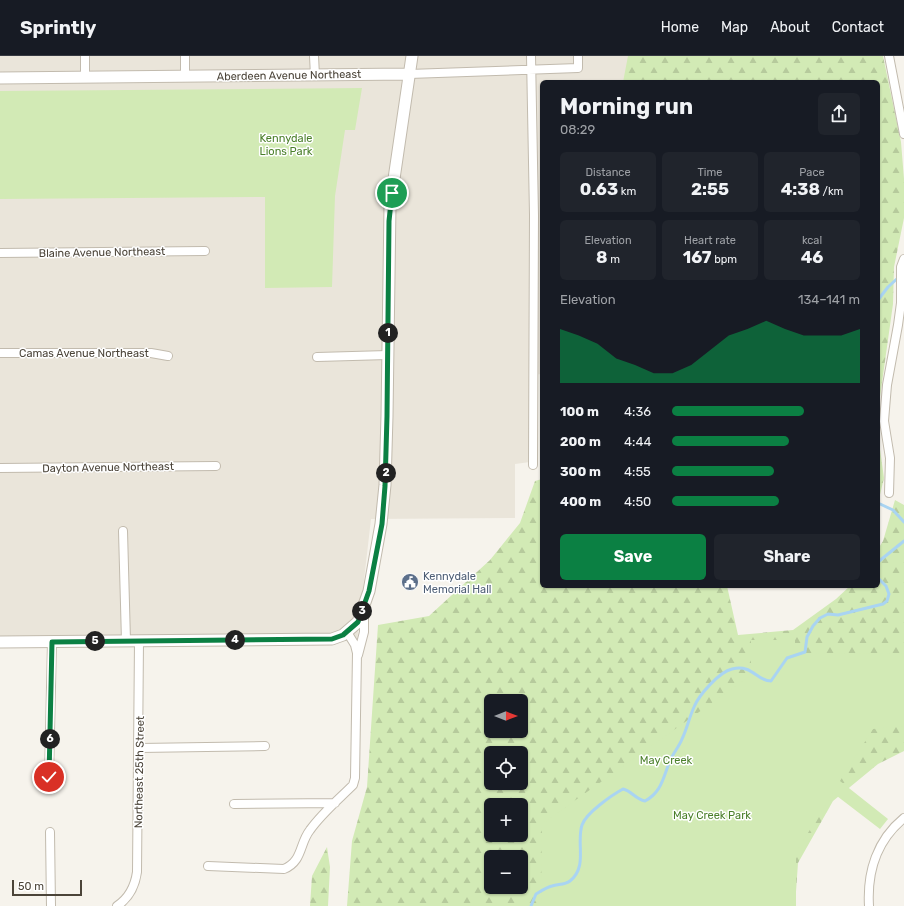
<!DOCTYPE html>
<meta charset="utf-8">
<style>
body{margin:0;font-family:Rubik,sans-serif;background:#20242c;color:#f1f3f6;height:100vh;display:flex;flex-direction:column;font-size:15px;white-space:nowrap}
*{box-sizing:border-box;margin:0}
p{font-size:13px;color:#9ea1a6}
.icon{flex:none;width:22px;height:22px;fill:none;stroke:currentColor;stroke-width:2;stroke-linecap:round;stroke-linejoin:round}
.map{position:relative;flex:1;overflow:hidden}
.sheet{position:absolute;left:540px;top:24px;width:340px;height:508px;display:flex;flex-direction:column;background:#171b24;border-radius:6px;box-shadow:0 1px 3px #0004}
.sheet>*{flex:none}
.needle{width:26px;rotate:90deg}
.controls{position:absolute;left:484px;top:638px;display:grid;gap:8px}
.controls a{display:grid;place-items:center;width:44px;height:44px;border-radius:6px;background:#171b24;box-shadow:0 1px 3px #0004;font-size:20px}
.scale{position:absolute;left:12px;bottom:10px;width:70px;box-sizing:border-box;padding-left:4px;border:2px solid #4b4439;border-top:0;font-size:11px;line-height:14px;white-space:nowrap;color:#4b4439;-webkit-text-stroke:3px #fff;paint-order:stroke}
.pin{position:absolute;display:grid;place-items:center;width:34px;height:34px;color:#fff;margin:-17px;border:2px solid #fff;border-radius:50%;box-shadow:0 1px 4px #0007}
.km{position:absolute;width:20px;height:20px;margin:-10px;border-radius:50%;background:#222;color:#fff;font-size:11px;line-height:20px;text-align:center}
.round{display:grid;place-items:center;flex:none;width:42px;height:42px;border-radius:6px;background:#20242c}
.overview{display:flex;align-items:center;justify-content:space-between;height:68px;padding:0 20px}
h1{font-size:22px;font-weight:700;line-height:30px}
.metrics{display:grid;grid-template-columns:repeat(3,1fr);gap:6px;height:68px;padding:4px 20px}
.metrics div{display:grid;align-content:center;border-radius:6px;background:#20242c;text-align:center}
.metrics b{font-size:17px;font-weight:700}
.metrics small{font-size:11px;font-weight:400}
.metrics p{font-size:11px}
.chart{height:112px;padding:8px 20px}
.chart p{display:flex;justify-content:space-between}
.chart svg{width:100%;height:72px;margin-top:4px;fill:#0b8043;opacity:.7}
.primary-button{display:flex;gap:8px;margin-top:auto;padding:8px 20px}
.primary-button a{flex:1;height:46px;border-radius:6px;background:#0b8043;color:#fff;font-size:16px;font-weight:700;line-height:46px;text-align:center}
.primary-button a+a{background:#20242c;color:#f1f3f6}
ul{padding:0 20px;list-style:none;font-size:13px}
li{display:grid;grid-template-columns:64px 48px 1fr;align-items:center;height:30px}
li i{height:10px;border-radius:5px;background:#0b8043}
header{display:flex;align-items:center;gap:24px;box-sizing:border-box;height:56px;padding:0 20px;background:#171b24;border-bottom:1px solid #363941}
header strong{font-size:19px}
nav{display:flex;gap:22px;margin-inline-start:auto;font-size:14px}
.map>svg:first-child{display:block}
.residential{fill:#eae5da}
.forest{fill:url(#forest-firs);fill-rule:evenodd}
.park{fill:#d2eab5}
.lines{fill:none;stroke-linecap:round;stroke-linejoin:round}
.stream{stroke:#a9d4f2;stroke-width:3}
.minor-casing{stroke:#c2bbae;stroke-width:10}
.tertiary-casing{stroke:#c2bbae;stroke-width:13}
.minor{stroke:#fff;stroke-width:8}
.tertiary{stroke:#fff;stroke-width:11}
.route-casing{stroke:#fff;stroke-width:8}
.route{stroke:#0b8043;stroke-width:5}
.labels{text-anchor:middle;stroke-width:3;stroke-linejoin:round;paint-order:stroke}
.street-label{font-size:11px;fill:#4b4439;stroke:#fff}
.park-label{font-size:11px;fill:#4a7f2a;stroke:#fff}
.service-label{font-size:11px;fill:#4e5e75;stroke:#fff;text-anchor:start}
</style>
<header>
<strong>Sprintly</strong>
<nav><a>Home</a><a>Map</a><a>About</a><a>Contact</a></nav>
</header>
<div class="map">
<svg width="904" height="850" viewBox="0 0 904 850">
<defs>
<pattern id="forest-firs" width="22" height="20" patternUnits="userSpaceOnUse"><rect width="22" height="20" fill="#d2eab5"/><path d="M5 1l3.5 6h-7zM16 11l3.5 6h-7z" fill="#b6ca9c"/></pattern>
</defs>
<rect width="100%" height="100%" fill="#f6f3ec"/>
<!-- residential -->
<path class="residential" d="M0,0H631L628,26H542V318L531,319L530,406L515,408V462L371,463L357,585L0,588Z"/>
<!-- forest -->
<path class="forest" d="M628,0H883L901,86L904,123V162L894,211L893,248L878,355V26H623Z
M878,379L884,422L878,447Z
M542,423V530H727L738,579L793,574L836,543L850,530H878V493L883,485L895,444L904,449V695L878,708L833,745L798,807L795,850H347L352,785L367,731L378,569L429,560L490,504L520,467L535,425ZM491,645H521V675H491ZM491,697H521V727H491ZM491,749H521V779H491ZM491,801H521V831H491Z
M327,791L330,811L328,850H310L312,820Z"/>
<!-- park -->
<path class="park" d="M362,32L355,74H345L335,140L332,231L265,232V141L0,143V35Z
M751,584H795V597L904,598V670L873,673L840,725L888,763L880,773L833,737L796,796V850H541L542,768L751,619Z"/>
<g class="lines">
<!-- stream -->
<path class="stream" d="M878,244L888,231L899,221
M878,447L893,454L904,466
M878,506L904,485
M531,850L536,838C541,835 547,831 552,830C558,828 565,829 570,825C588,811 576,787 582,769C586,757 612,739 623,733C632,735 635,743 645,745C662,736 663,721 670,705C673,697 679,691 682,683C687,673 689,662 694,651C699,639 719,616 732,613C753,608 756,625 771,625L787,602L805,596L807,581L813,570L820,562L828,558L838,559L883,548L887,545L889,538L886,530L878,522"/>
<!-- minor casing -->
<g class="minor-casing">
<path id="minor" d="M85,0V21
M314,0L315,20
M531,0L534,159L533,409
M889,0L904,78
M409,18L578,12V0
M185,20V0
M0,197L205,195
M0,297H151L168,300
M317,301L388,299
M0,412L216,410
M889,437L890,402L884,365L887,329L898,269L901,247V211L904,203
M123,475L126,585
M358,599L364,576V556
M140,692L265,690
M49,721L52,586
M234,748L335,747
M50,776L51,850
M208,810L284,813C303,805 299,788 310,774C322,757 339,743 353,729L355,722L357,597L355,589L347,576
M117,850C129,842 135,830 137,816L139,585
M869,850C867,816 877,784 904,762"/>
</g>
<!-- tertiary casing -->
<g class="tertiary-casing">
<path id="tertiary" d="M0,22L409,18
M0,586L332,583L343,579L358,566L369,535L381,468L385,429L387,360L390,150L412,0"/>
</g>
<!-- minor -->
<use href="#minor" class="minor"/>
<!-- tertiary -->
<use href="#tertiary" class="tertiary"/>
</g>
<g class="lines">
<!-- route casing -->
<g class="route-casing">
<path id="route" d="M49,721L52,586L332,583L343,579L358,566L369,535L382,468L385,430L387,360L389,165L392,137"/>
</g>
<!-- route -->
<use href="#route" class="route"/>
</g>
<!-- icons -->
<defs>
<g id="civic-disc" transform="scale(0.9)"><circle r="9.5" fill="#5c6f8a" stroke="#fff"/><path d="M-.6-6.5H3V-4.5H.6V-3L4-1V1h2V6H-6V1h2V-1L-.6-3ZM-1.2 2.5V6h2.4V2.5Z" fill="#fff"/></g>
</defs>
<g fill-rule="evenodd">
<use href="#civic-disc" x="410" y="526"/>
</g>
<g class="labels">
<!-- street labels -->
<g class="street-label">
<text transform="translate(289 19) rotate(-1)" y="4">Aberdeen Avenue Northeast</text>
<text transform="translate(102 196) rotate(-1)" y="4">Blaine Avenue Northeast</text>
<text x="84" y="301">Camas Avenue Northeast</text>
<text transform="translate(108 411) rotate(-1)" y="4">Dayton Avenue Northeast</text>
<text transform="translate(139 716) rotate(-89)" y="4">Northeast 25th Street</text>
</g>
<!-- park labels -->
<g class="park-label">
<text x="286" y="86">Kennydale<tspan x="286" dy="13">Lions Park</tspan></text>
<text x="666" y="708">May Creek</text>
<text x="712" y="763">May Creek Park</text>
</g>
<!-- service labels -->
<g class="service-label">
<text x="423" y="524">Kennydale<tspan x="423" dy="13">Memorial Hall</tspan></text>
</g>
</g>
</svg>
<div class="controls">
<a><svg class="needle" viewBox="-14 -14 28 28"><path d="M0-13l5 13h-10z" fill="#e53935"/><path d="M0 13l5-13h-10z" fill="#9ea1a6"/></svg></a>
<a><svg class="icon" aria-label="locate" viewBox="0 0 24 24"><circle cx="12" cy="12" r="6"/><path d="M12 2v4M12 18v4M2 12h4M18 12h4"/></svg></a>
<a>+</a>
<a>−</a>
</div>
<div class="scale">50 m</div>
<div class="pin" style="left:392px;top:137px;background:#1e9e55"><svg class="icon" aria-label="arrive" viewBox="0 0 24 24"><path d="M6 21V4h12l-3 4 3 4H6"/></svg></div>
<div class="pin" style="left:49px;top:721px;background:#d93025"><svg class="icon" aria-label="check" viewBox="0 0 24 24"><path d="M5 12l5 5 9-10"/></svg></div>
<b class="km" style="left:388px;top:277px">1</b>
<b class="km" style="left:386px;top:417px">2</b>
<b class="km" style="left:362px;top:555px">3</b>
<b class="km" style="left:235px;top:584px">4</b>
<b class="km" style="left:95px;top:585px">5</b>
<b class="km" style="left:50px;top:683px">6</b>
<section class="sheet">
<div class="overview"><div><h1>Morning run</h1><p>08:29</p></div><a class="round"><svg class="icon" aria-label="share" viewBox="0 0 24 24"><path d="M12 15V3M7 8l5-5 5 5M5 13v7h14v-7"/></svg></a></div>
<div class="metrics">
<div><p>Distance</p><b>0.63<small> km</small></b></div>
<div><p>Time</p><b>2:55</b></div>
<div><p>Pace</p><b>4:38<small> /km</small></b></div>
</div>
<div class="metrics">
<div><p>Elevation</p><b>8<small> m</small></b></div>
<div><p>Heart rate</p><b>167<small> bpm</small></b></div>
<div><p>kcal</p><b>46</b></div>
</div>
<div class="chart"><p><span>Elevation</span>134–141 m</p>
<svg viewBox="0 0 160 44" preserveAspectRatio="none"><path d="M0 44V11L10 15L20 20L30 29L40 33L50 38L60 38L70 33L80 24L90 15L100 11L110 6L120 11L130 15L140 15L150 15L160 11V44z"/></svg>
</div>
<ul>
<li><b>100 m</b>4:36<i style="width:70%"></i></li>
<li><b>200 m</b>4:44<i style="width:62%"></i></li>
<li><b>300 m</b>4:55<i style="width:54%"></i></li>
<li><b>400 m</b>4:50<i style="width:57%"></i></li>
</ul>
<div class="primary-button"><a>Save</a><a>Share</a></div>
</section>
</div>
